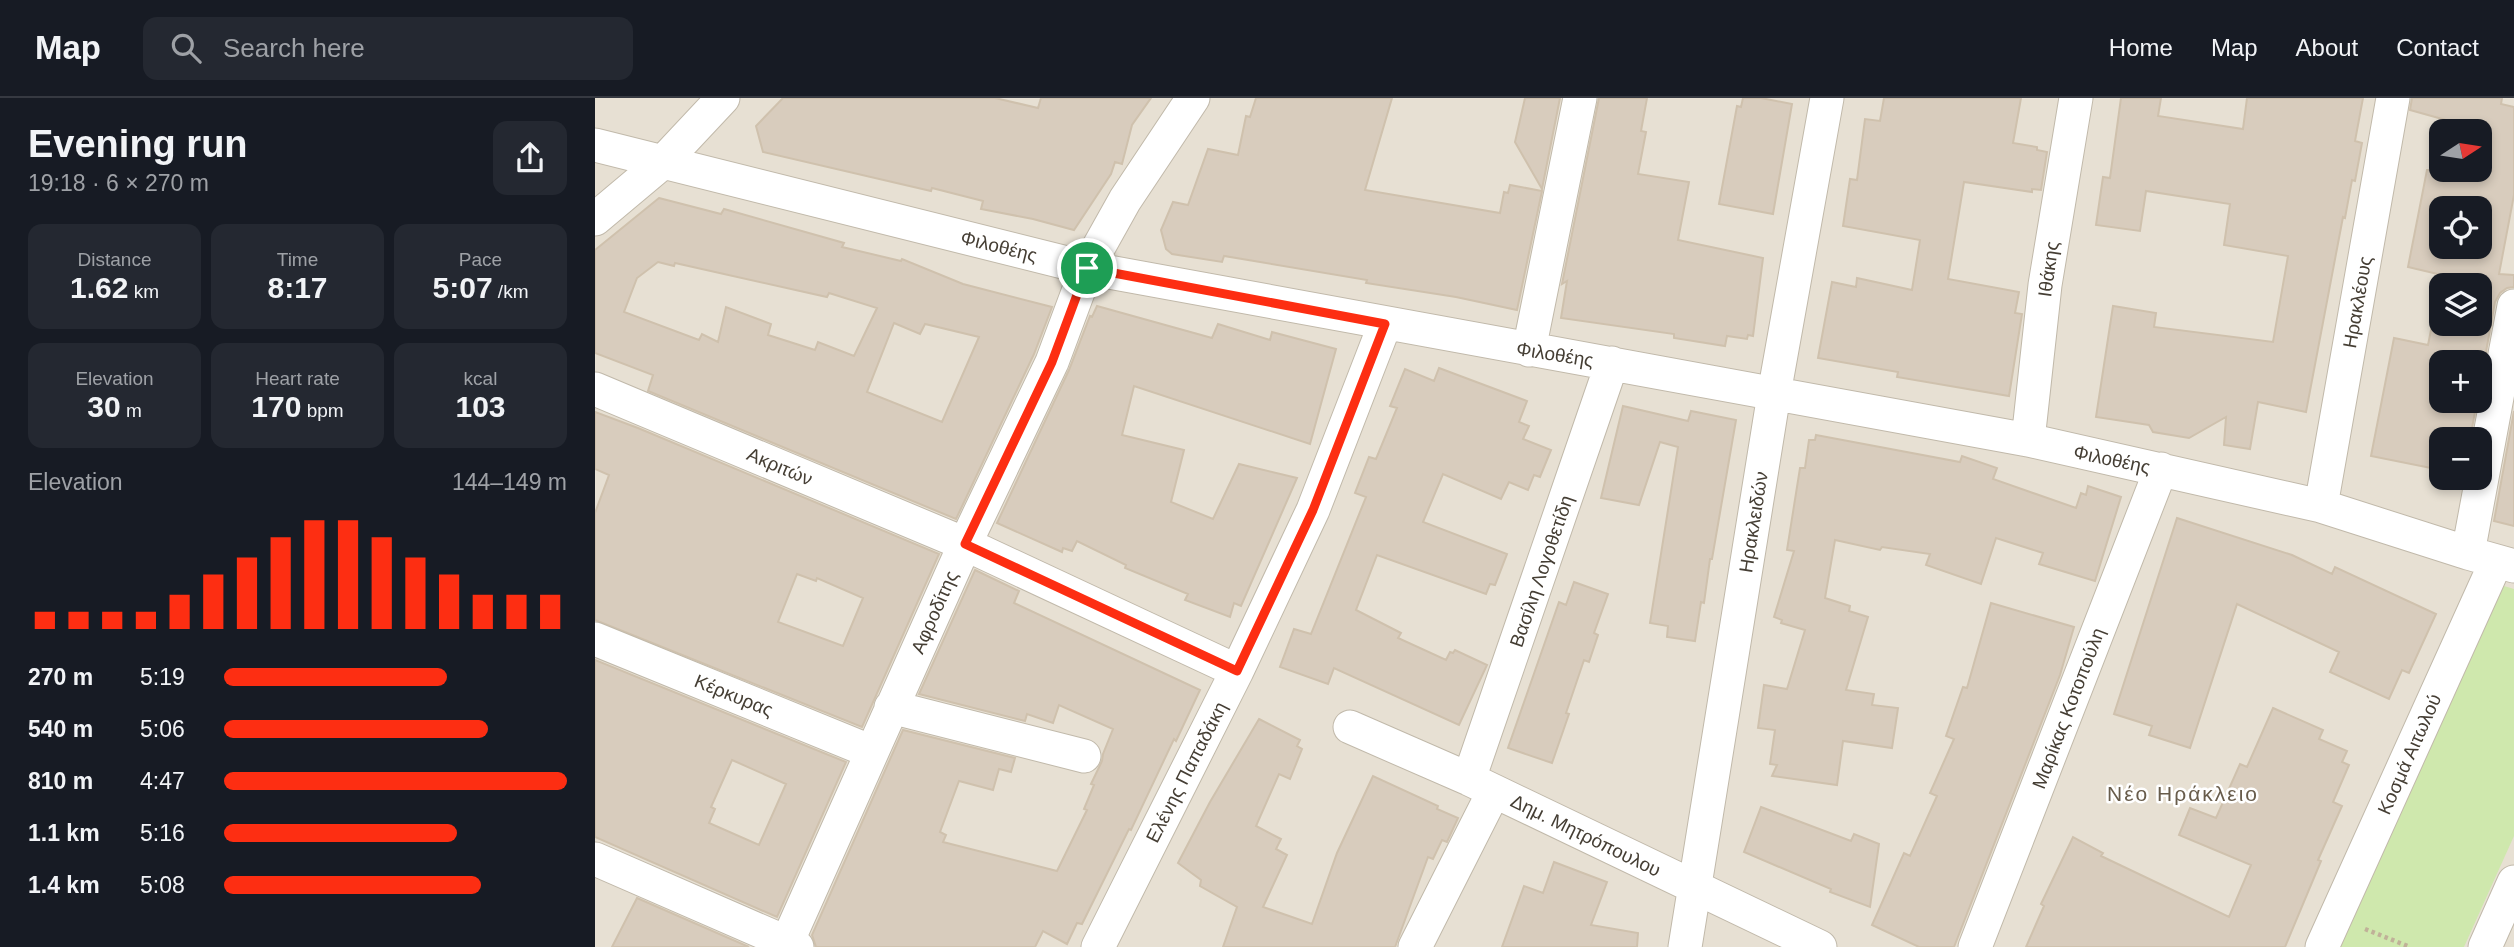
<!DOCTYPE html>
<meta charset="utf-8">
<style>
body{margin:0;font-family:Arial,sans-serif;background:#242831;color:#f1f3f6;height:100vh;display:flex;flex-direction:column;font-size:26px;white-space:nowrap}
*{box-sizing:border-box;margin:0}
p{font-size:23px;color:#9ea1a6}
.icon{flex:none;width:38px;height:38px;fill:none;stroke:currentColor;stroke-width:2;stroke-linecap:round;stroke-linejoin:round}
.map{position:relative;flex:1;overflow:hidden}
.sheet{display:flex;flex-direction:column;background:#171b24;width:595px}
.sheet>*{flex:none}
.needle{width:46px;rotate:78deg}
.controls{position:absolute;left:1834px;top:21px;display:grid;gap:14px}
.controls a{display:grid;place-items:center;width:63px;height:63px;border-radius:14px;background:#171b24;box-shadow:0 4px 10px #0003;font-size:35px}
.pin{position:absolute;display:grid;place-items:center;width:60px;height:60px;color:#fff;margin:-30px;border:4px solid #fff;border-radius:50%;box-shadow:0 2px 7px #0007}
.round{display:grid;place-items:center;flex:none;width:74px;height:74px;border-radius:14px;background:#242831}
.head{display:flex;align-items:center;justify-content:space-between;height:119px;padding:0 28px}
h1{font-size:38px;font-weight:800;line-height:52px}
.figures{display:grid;grid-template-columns:repeat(3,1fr);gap:10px;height:119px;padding:7px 28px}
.figures div{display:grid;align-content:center;border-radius:14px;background:#242831;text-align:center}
.figures b{font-size:30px;font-weight:800}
.figures small{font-size:19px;font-weight:400}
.figures p{font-size:19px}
.chart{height:196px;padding:14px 28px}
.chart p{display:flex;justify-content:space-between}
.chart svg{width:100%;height:126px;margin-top:7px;stroke:#fd2e12;stroke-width:6}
ul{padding:0 28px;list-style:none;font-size:23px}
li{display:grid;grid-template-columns:112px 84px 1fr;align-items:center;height:52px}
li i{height:18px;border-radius:9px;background:#fd2e12}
header{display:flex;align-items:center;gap:42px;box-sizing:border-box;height:98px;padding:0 35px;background:#171b24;border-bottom:2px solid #363941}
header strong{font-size:33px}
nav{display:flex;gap:38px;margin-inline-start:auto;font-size:24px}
.search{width:490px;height:63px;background:#242831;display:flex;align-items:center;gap:18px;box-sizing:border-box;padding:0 24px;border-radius:14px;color:#9ea1a6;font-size:26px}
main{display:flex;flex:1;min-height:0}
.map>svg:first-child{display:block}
.residential{fill:#e7e0d3;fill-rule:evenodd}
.green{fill:#cfe8ad}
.building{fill:#d8ccbd;stroke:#cfc1ad;stroke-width:2;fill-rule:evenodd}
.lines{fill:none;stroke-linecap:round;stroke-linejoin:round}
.minor-casing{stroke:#c1b9aa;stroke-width:35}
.path{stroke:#c0b198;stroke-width:4.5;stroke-dasharray:3.5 3.5;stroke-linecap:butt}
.minor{stroke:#fff;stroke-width:33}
.route-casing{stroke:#fff;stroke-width:14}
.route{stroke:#fd2e12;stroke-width:9}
.labels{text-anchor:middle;stroke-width:5;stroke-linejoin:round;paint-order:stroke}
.street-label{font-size:19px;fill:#453e34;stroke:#fff}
.neighbourhood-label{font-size:21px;letter-spacing:2px;fill:#685c4b;stroke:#fff}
</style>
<header>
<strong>Map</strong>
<div class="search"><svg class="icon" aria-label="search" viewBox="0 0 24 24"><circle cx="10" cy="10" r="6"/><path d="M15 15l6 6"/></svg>Search here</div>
<nav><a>Home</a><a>Map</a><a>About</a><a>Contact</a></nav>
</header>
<main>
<section class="sheet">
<div class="head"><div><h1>Evening run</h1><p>19:18 · 6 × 270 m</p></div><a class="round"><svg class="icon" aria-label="share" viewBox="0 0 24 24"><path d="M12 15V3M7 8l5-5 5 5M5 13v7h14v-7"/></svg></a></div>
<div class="figures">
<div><p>Distance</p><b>1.62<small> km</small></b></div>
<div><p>Time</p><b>8:17</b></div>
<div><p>Pace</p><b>5:07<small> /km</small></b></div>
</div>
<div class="figures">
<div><p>Elevation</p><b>30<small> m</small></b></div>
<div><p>Heart rate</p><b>170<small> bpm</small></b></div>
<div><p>kcal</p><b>103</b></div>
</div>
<div class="chart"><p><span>Elevation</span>144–149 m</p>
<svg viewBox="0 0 160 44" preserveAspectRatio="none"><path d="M5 44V38M15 44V38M25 44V38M35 44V38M45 44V32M55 44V25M65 44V19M75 44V12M85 44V6M95 44V6M105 44V12M115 44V19M125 44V25M135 44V32M145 44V32M155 44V32"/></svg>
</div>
<ul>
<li><b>270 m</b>5:19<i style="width:65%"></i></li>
<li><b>540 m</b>5:06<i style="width:77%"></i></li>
<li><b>810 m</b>4:47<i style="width:100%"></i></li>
<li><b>1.1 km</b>5:16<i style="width:68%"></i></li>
<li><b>1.4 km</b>5:08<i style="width:75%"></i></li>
</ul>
</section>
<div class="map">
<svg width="1919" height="849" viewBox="0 0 1919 849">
<rect width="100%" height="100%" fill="#f3eee5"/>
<!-- residential -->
<path class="residential" d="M0,0H1919V849H0ZM1846,33H1885V72H1846ZM1846,110H1885V149H1846ZM1846,187H1885V226H1846ZM1846,264H1885V303H1846ZM1846,341H1885V380H1846Z"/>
<!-- green -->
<path class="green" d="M1899,485L1919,491V738L1869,849H1742Z"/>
<!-- building -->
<path class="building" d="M188,0H400L443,10L446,0H556L537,27L527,66L520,64L516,76L479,132L438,121L386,111L388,103L337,90L336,93L168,54L161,28Z
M661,0H797L770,92L905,115L909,94L913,95L915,87L947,93L922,212L861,199L771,185L772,182L629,158L627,164L577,156L571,151L566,132L578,104L593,107L613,51L643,57L651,18L655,19Z
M930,0H965L947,91L920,44Z
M1004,0H1052L1046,33L1051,34L1043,76L1094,84L1083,142L1168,160L1158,238L1153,237L1152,241L1132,238L1130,248L1079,240V236L966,220L972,183L967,186Z
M1148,0H1166L1197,6L1178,116L1124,106L1142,8L1146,9Z
M1289,0H1426L1418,45L1442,49V52L1452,54L1446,92L1437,91V94L1369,84L1353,181L1424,194L1420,215L1427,216L1414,298L1302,279L1303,274L1223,260L1237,184L1261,189L1262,180L1317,192L1325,142L1248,128L1255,81L1262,82L1270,21L1285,23Z
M1526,0H1566L1563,18L1648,31L1652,0H1768L1760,43L1767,45L1760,83L1757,82L1750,120L1748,119L1711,314L1663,304L1655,351L1629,347L1631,319L1594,340L1558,334L1554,327L1501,319L1518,208L1561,215L1559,229L1678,244L1693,158L1629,147L1635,106L1551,93L1545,133L1501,127L1508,79L1515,80Z
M1817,0H1907L1906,6L1919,9V97L1904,176L1919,177V189L1912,190L1905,195L1900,204L1885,287V264H1846V303H1882L1875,341H1846V372L1776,358L1799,240L1833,247L1847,177L1813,169L1832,72H1885V33H1856L1858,24L1815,12ZM1846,110H1885V149H1846ZM1846,187H1885V226H1846Z
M64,100L126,116L129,111L249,145L247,149L306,163L307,161L368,186L457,209L439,256L361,421L53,293L58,277L0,255V152ZM63,164L79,168L80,165L232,199L234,195L282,210L259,258L223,244L220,252L173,237L176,226L131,209L123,244L107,236L104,242L29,214L42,180ZM299,225L325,236L330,226L384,239L347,324L272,294Z
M502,208L617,240L623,226L675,242L677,234L741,251L715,346L539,288L527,337L589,352L576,404L618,421L644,366L702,380L646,508L639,505L635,519L590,502L593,496L530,470L531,467L482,443L477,453L468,450L467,454L402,425L474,272L495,218L497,219Z
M844,270L932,303L924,324L934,328L928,341L956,352L945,379L939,377L933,392L914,384L906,401L848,376L828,424L912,456L900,487L895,486L891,496L782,457L761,512L806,535L803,540L851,562L855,554L858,555L860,552L892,567L864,627L739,570L733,586L685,569L699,531L716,536L771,399L760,395L774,359L781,361L802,310L795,308L810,271L839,283Z
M1028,308L1093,323L1096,313L1141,322L1117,461H1115L1109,505L1106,504L1100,543L1072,539L1073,528L1055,525L1083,349L1065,344L1044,407L1006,400Z
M1919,313V428L1899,423Z
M0,314L43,330L344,456L267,629L0,522V415L14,377L0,371ZM202,476L221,483L222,480L268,500L248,548L183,524Z
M1221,337L1365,364L1367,358L1402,370L1398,381L1481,410L1486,395L1491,397L1493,388L1526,399L1500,483L1444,466L1448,455L1401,440L1386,486L1331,467L1335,456L1287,449L1285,452L1240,442L1230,500L1255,508L1254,513L1273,519L1251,592L1279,596L1277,607L1303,610L1297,650L1248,643L1242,687L1177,678L1182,667L1175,666L1180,632L1163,630L1169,587L1192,591L1210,532L1186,525L1187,522L1179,519L1199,453L1192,452L1205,370H1210L1214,342H1220Z
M1582,420L1697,457L1737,476L1740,469L1841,516L1814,575L1807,572L1794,601L1735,574L1744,554L1642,506L1595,650L1554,637L1557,628L1519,616Z
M380,472L424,493L419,505L605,592L581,643L579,641L536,732L534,731L487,826L482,825L472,846L448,833L440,849H221L217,837L308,632L420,660L416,674L404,671L398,692L364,683L345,734L351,737L348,744L462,773L492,712L489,711L499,687L496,686L507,663L508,656L518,631L464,607L458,625L432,616L430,623L324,596Z
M979,484L1013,496L999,535L1003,537L994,564L989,562L971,615L974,616L957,665L913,650L964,504L971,507Z
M1396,505L1479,529L1465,577L1359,849H1324L1277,827L1309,755L1315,758L1342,698L1335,695L1359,641L1351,638L1368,589L1372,590Z
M0,562L251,664L182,819L0,739ZM137,662L191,686L164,747L114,725L120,711L116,709Z
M1678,610L1728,632L1724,641L1752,653L1747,664L1754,667L1738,704L1747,708L1723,762L1726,763L1690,849H1431L1449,808L1446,806L1478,739L1508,755L1506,758L1634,819L1656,767L1584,737L1595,710L1621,720L1645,666L1652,669Z
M664,621L705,642L702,648L707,651L695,681L684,676L661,728L686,741L681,751L692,757L668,809L717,826L742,755L778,678L843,708L842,711L863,720L852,744L847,742L838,761L833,759L800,849H628L642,809L605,788L606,782L583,765L615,704Z
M1166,709L1256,743L1259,736L1284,746L1275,809L1235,794L1236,791L1149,754Z
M959,764L1012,784L996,827L1043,835L1042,849H907L929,788L948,795Z
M42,800L154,849H17Z"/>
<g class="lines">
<!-- minor casing -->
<g class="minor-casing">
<path id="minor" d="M0,47L492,170L1433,342L1726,408L1873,455L1919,468
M0,121L68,64L128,0
M934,252L985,0
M0,291L370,446L642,573
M1433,342L1450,187L1481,0
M1726,408L1798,0
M1873,455L1919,208
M0,541L277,654
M296,609L489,658
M755,629L874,681L1225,849
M874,681L1017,265
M0,761L202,849
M190,849L370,446L457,264L492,170L530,102L598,0
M503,849L642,573L718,412L790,226
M820,849L899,693
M1090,849L1179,296L1232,0
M1380,849L1566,371
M1727,849L1901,464
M1890,849L1919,784"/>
</g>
<!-- path -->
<path class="path" d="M1770,831L1815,849"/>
<!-- minor -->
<use href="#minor" class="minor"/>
</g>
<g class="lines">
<!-- route casing -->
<g class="route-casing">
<path id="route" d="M492,170L790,226L718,412L642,573L370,446L457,264Z"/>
</g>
<!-- route -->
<use href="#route" class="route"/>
</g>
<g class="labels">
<!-- street labels -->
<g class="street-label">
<text transform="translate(404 148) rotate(14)" y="7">Φιλοθέης</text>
<text transform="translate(1453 171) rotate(-82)" y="7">Ιθάκης</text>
<text transform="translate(1762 204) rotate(-80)" y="7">Ηρακλέους</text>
<text transform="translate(960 256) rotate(9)" y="7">Φιλοθέης</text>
<text transform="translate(1517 361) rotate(12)" y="7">Φιλοθέης</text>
<text transform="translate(185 368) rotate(23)" y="7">Ακριτών</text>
<text transform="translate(1158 424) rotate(-81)" y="7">Ηρακλειδών</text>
<text transform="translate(946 473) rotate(-71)" y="7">Βασίλη Λογοθετίδη</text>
<text transform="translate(339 514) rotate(-66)" y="7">Αφροδίτης</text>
<text transform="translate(139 597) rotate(22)" y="7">Κέρκυρας</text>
<text transform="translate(1473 610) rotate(-69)" y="7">Μαρίκας Κοτοπούλη</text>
<text transform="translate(1814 656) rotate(-66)" y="7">Κοσμά Αιτωλού</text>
<text transform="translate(591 674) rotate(-63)" y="7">Ελένης Παπαδάκη</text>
<text transform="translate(991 737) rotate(26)" y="7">Δημ. Μητρόπουλου</text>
</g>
<!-- neighbourhood labels -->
<g class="neighbourhood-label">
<text x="1588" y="703">Νέο Ηράκλειο</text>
</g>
</g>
</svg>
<div class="controls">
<a><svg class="needle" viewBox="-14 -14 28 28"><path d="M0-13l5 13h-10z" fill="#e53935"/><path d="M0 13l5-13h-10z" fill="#9ea1a6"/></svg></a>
<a><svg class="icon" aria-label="locate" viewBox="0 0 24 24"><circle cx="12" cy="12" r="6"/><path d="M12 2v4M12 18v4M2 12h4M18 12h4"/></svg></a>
<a><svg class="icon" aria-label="layers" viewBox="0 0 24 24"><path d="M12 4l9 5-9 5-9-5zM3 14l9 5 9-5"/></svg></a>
<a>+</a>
<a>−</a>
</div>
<div class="pin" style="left:492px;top:170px;background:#1e9e55"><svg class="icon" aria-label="arrive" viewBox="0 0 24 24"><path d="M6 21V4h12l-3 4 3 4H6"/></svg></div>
</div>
</main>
